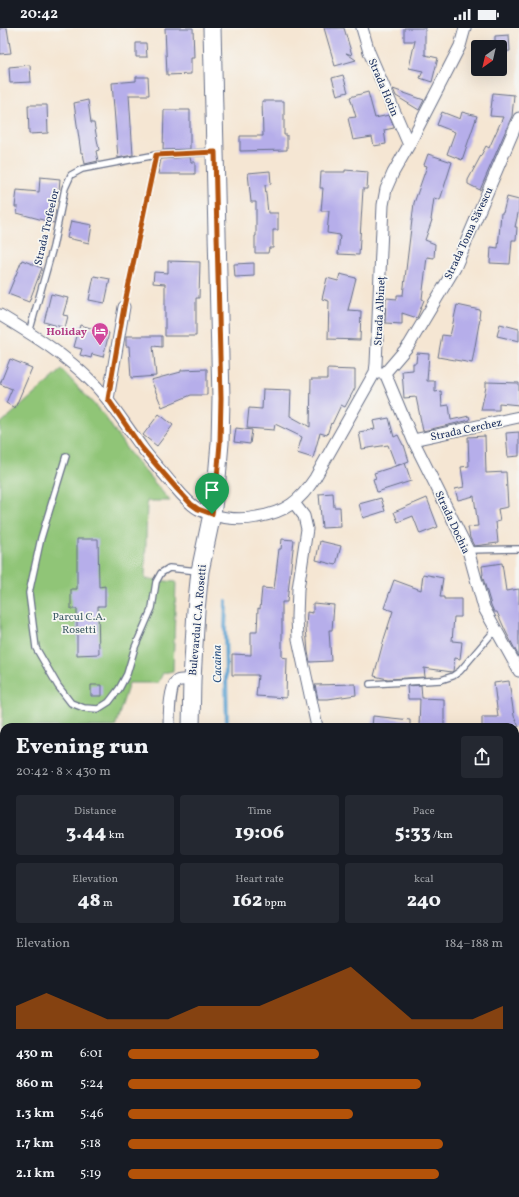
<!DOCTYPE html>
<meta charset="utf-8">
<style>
body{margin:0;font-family:Vollkorn,serif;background:#242831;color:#f1f3f6;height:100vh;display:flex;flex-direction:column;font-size:15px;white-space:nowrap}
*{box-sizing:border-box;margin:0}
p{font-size:13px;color:#9ea1a6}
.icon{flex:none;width:22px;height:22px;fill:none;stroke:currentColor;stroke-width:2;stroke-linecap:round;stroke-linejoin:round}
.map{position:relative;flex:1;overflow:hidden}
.sheet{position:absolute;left:0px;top:695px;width:519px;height:474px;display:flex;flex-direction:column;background:#171b24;border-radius:12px 12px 0 0;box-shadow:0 4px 16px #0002}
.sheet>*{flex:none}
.needle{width:26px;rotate:214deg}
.tools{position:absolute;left:471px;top:12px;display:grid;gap:8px}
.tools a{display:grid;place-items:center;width:36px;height:36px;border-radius:4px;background:#171b24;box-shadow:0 4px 16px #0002;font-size:20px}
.pin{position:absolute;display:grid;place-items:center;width:34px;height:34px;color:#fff;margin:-41px -17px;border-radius:50% 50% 50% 0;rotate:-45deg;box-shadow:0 0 4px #0007}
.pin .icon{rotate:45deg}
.round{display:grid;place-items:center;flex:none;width:42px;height:42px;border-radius:4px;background:#242831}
.headline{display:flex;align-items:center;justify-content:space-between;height:68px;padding:0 16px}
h1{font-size:22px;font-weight:800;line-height:30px}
.figures{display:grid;grid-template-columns:repeat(3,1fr);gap:6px;height:68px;padding:4px 16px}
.figures div{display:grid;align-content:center;border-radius:4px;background:#242831;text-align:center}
.figures b{font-size:20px;font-weight:800}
.figures small{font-size:11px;font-weight:400}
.figures p{font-size:11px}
.chart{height:112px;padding:8px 16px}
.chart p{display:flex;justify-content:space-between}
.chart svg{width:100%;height:72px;margin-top:4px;fill:#b45309;opacity:.7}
ul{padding:0 16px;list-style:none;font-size:13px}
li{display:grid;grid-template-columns:64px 48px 1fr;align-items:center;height:30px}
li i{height:10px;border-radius:5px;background:#b45309}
.status{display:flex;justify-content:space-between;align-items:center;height:28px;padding:0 20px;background:#171b24;direction:ltr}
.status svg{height:11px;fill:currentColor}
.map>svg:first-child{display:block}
.green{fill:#90c577;stroke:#567a6a}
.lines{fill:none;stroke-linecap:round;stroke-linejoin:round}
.stream{stroke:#5ba2d1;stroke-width:4}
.building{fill:#b6aeea}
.service-casing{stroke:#676f87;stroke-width:8}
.minor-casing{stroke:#676f87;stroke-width:13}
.primary-casing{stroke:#676f87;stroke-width:19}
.path{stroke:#676f87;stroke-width:2.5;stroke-dasharray:3 3;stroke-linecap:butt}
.service{stroke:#fff;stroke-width:5.5}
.minor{stroke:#fff;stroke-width:11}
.primary{stroke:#fff;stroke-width:17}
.route-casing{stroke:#fff;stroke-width:8}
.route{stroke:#b45309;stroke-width:5}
.labels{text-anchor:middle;stroke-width:3.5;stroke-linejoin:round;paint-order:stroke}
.street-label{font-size:11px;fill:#1b2f5e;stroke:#f6f6f2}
.hotel-label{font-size:11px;font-weight:bold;fill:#b23c85;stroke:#f6f6f2;text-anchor:end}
.park-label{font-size:11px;fill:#3e5c66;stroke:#f6f6f2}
.water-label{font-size:12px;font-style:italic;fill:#315786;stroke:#f6f6f2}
</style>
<div class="status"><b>20:42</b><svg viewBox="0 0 49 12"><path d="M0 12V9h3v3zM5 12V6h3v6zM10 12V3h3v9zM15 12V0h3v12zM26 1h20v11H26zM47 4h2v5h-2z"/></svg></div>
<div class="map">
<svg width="519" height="1169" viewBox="0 0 519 1169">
<rect width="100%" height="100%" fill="#f6f6f2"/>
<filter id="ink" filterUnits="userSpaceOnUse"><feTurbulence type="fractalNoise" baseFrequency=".025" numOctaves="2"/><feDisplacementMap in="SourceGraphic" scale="8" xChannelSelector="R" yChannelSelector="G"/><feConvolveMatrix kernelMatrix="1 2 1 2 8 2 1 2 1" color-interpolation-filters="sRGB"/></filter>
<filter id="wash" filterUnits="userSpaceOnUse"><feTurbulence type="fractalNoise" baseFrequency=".012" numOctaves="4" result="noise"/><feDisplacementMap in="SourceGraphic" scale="16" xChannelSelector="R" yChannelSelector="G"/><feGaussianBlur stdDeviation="0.9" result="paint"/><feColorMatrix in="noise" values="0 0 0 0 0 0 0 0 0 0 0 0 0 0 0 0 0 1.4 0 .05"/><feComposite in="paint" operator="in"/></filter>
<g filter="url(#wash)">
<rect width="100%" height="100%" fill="#f5e6d3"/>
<!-- green -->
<path class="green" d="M62,342L104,387L128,423L170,473H147L145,551L176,554L173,643L163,645L158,655H129L115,699H4V715H1L3,681L0,671V396Z"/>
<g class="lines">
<!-- stream -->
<path class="stream" d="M226,573L225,601L227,699
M192,1169V1165"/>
</g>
<g id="blocks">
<!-- building -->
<path class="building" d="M0,0H7L11,25L0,26Z
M165,0H193L194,30H191V46L167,47Z
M324,0H344L352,27L346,25L356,32L335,38Z
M404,0H425V27L438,30L432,54L420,50L423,43L409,40L415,13H404Z
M509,7L510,23L500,24V19H495V8Z
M136,15H146L147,29H136Z
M30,37L31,54L10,55L9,39Z
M343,47L348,64L337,67L332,50Z
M136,49H148L149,67H129L133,127L118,130L112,55L136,53Z
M393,61L424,72L419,82L396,68Z
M368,64L375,90L389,87L394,99V100L384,102L386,116L374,118L372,109L353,112L348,90L356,89L350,69Z
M493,65L514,67L512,88L480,162L468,156V152L486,118L489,120L503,89L490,88Z
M88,72L91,95H94L99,122L96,123L98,133L85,136L83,125H81L74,75Z
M262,73H284V107H287V122L240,123V108H263Z
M28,77H47L48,105L29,106Z
M164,82H190V121L163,122Z
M442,84L460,91L462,84L477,88L462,132L447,126L455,104L437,97Z
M428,126L452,134L440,172L434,170L431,192H432L425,212L435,216L434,230L427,229L422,271L424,272L417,290L402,285V296L385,295L386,270L397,271V267H403L414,175L427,138L424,137Z
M190,129L191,134H195V146H158L161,131Z
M345,142L368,144L367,161H363L359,227L338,226L340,207L327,205L329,183H321L323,160H320L321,144H345Z
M270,143L271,156L265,157L268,185H278V202H273V220H269L268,225H255V208H256V174H251L248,145Z
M40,149L60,151L59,163H57L52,182L56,183L54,195L17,185L18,179H15L17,162L39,164Z
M507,169L519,172V181L515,199H517L516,212H512L510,236L490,235L491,219L498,220L501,185H503Z
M71,193L92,197L89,215L67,210Z
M22,232L42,240L29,274L8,266Z
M168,233L200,234L199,270H196V308H165V256L153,255L154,244L168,245Z
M254,235V248L235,249L234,236Z
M340,246L356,250L348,282L361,283L360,312L328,311L329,273L322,271L327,250L338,253Z
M94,248L110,251L105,275L89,272Z
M51,266L68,270L63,287L68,288L65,300L44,294Z
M457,277L480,282L479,290H480L472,335L438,329L442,307L450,308Z
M500,296L519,301V313L497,308Z
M80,297L109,305L103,329L92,326L91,330L80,327L82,321L74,319Z
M126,308H162V319L153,318L156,348L131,350L129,318H126Z
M417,325L429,326L427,353H435V364L441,363L442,378L449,377L451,392L469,388L470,392L423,403L416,369L404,370L402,343L413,342V335H416Z
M10,331L32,340L15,380L6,375L12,361L0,356Z
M207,341V367H191L162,379L151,352L181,344V342Z
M327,341L355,342V360L345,379L341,377L332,396L331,395L327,407L320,405L313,430L297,425L302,409L275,396L274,402L247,400L249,380L262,381L263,361L291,362L290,388L310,399L311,351H327Z
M486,354L519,355V377L499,375V382H481L486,359Z
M159,386L173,397L157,418L143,407Z
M389,390L394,409L398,407L403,417H404L409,433L396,438L388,417L362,421L359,404L375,401L373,393Z
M236,400L252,402L250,416L234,414Z
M519,404V428L508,429L506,405Z
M485,408L486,445L506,444L508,479L498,481L500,493L496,494L498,515L474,518L470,510L468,499L478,498L474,468L458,472L455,461L464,459L461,439L469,438L468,409Z
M405,435L411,453L377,464L373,451L376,450L374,445Z
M333,465L334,479H340L341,499L322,500L319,466Z
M381,470L385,483L363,490L359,476Z
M427,470L438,499L420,506L413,488L398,494L394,484Z
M77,511H98L99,559L105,558V578H98L99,626L77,627V581H71V561H77Z
M282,511L294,512L287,574H282V629L287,630L286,670L256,668L258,647H232V626L251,627V604H257L258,580L260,581L262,560L274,561L279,521H281Z
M320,513L341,518L336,537L316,532Z
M502,535L506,563L519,561V629L506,604L497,584H494L491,577L482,547H483L482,538Z
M423,546L443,550L440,569H444V571H461V589H454L452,613L462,614L460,631L455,630L453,643L452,644L424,640L425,649L388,651L374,648L384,611L393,583L384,580L394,552L421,562Z
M313,575L334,577L332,602H329L331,633L310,634L308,624L306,600L307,584L313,585Z
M509,653L514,688L519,699H482V689H498L494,655Z
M355,656L356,667L328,671H318L315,657Z
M91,657H102V668H91Z
M421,657L422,670L444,671V699H419L420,671H408L407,658Z
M373,688L410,692V699H372Z"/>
</g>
</g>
<g filter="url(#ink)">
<use href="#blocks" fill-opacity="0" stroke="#676f87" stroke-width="1"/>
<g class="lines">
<!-- service casing -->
<g class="service-casing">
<path id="service" d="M29,305L53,219L65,160L71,147L82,141L156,127L212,124
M66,428L41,510L29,565L36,620L58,658L71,675L84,680L98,681L109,674L119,661L127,646L135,619L152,580L156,554L161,545L169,540L198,543
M468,522L519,521
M370,656L441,652L453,648L460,643L495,602
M377,1165L378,1169"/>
</g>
<!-- minor casing -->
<g class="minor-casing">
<path id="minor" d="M362,0L369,24L409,117
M0,287C33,307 66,327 93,355C112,374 125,397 141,418C149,430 159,440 168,451C177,461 186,474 198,481C215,490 238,493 257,489C286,484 300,473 315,450L375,344L376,336L383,177L386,161L393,145L409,117L460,18L465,0
M379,345H385L409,317L455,240L519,90
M385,345L413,412L468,522L484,580L519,643
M108,371L124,279
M413,412L519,389
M294,475L304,488L307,501L298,561L297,589L298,611L317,699
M169,699C169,690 169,658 177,653C181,651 187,652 192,652
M515,925L519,922
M515,1096H519
M0,1111L4,1106
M204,1169L205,1165
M362,1169L363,1165"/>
</g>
<!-- primary casing -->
<g class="primary-casing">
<path id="primary" d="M191,699L192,652L196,582L200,543L212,486L217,450L220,415L221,370L212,0
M166,1169L167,1165"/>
</g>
<!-- path -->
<path class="path" d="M126,268L154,136"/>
<!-- service -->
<use href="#service" class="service"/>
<!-- minor -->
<use href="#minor" class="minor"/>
<!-- primary -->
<use href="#primary" class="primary"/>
</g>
</g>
<g class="lines" filter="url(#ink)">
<!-- route casing -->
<g class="route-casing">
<path id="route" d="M215,124L221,370L220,415L217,450L212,486L198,481L191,476L177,461L141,419L108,371L124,279L156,127Z"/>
</g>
<!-- route -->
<use href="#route" class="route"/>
</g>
<!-- icons -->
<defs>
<g id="hotel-pin" transform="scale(0.9)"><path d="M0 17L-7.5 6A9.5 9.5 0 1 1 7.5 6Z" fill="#d1479c" stroke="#f6f6f2"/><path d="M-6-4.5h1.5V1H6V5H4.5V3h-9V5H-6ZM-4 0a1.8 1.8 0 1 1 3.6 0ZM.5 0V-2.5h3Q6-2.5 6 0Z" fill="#fff"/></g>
</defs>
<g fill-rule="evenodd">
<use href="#hotel-pin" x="100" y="303"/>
</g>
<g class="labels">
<!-- street labels -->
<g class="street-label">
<text transform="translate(384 59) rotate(67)" y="4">Strada Hotin</text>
<text transform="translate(46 199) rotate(-77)" y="4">Strada Trofeelor</text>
<text transform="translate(468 205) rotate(-65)" y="4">Strada Toma Săvescu</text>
<text transform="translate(379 283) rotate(-87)" y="4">Strada Albineț</text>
<text transform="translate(466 401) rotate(-12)" y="4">Strada Cerchez</text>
<text transform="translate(453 494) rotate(65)" y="4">Strada Dochia</text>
<text transform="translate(197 592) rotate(-85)" y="4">Bulevardul C.A. Rosetti</text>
</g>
<!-- hotel labels -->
<g class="hotel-label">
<text x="87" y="307">Holiday</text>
</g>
<!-- park labels -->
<g class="park-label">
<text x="79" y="592">Parcul C.A.<tspan x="79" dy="13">Rosetti</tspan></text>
</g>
<!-- water labels -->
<g class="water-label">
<text transform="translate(217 636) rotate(-91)" y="4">Cacaina</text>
</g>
</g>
</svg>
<div class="tools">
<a><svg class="needle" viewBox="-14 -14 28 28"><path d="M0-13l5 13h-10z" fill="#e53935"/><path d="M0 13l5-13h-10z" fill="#9ea1a6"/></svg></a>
</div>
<div class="pin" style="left:212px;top:486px;background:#1e9e55"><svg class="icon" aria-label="arrive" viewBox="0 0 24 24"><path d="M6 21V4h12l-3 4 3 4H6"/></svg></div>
<section class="sheet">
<div class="headline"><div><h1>Evening run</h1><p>20:42 · 8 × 430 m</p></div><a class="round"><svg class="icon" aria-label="share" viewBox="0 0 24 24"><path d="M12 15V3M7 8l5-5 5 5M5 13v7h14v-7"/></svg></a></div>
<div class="figures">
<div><p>Distance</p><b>3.44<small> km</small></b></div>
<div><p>Time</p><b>19:06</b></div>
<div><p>Pace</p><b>5:33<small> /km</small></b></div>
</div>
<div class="figures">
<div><p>Elevation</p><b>48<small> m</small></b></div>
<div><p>Heart rate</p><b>162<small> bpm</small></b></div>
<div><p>kcal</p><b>240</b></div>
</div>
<div class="chart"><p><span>Elevation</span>184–188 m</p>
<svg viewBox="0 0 160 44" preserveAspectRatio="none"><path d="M0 44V30L10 22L20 30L30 38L40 38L50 38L60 30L70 30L80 30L90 22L100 14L110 6L120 22L130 38L140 38L150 38L160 30V44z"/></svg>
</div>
<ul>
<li><b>430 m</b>6:01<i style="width:51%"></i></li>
<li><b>860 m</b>5:24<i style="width:78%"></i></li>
<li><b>1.3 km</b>5:46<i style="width:60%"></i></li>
<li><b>1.7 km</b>5:18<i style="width:84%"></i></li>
<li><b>2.1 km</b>5:19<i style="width:83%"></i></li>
</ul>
</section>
</div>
